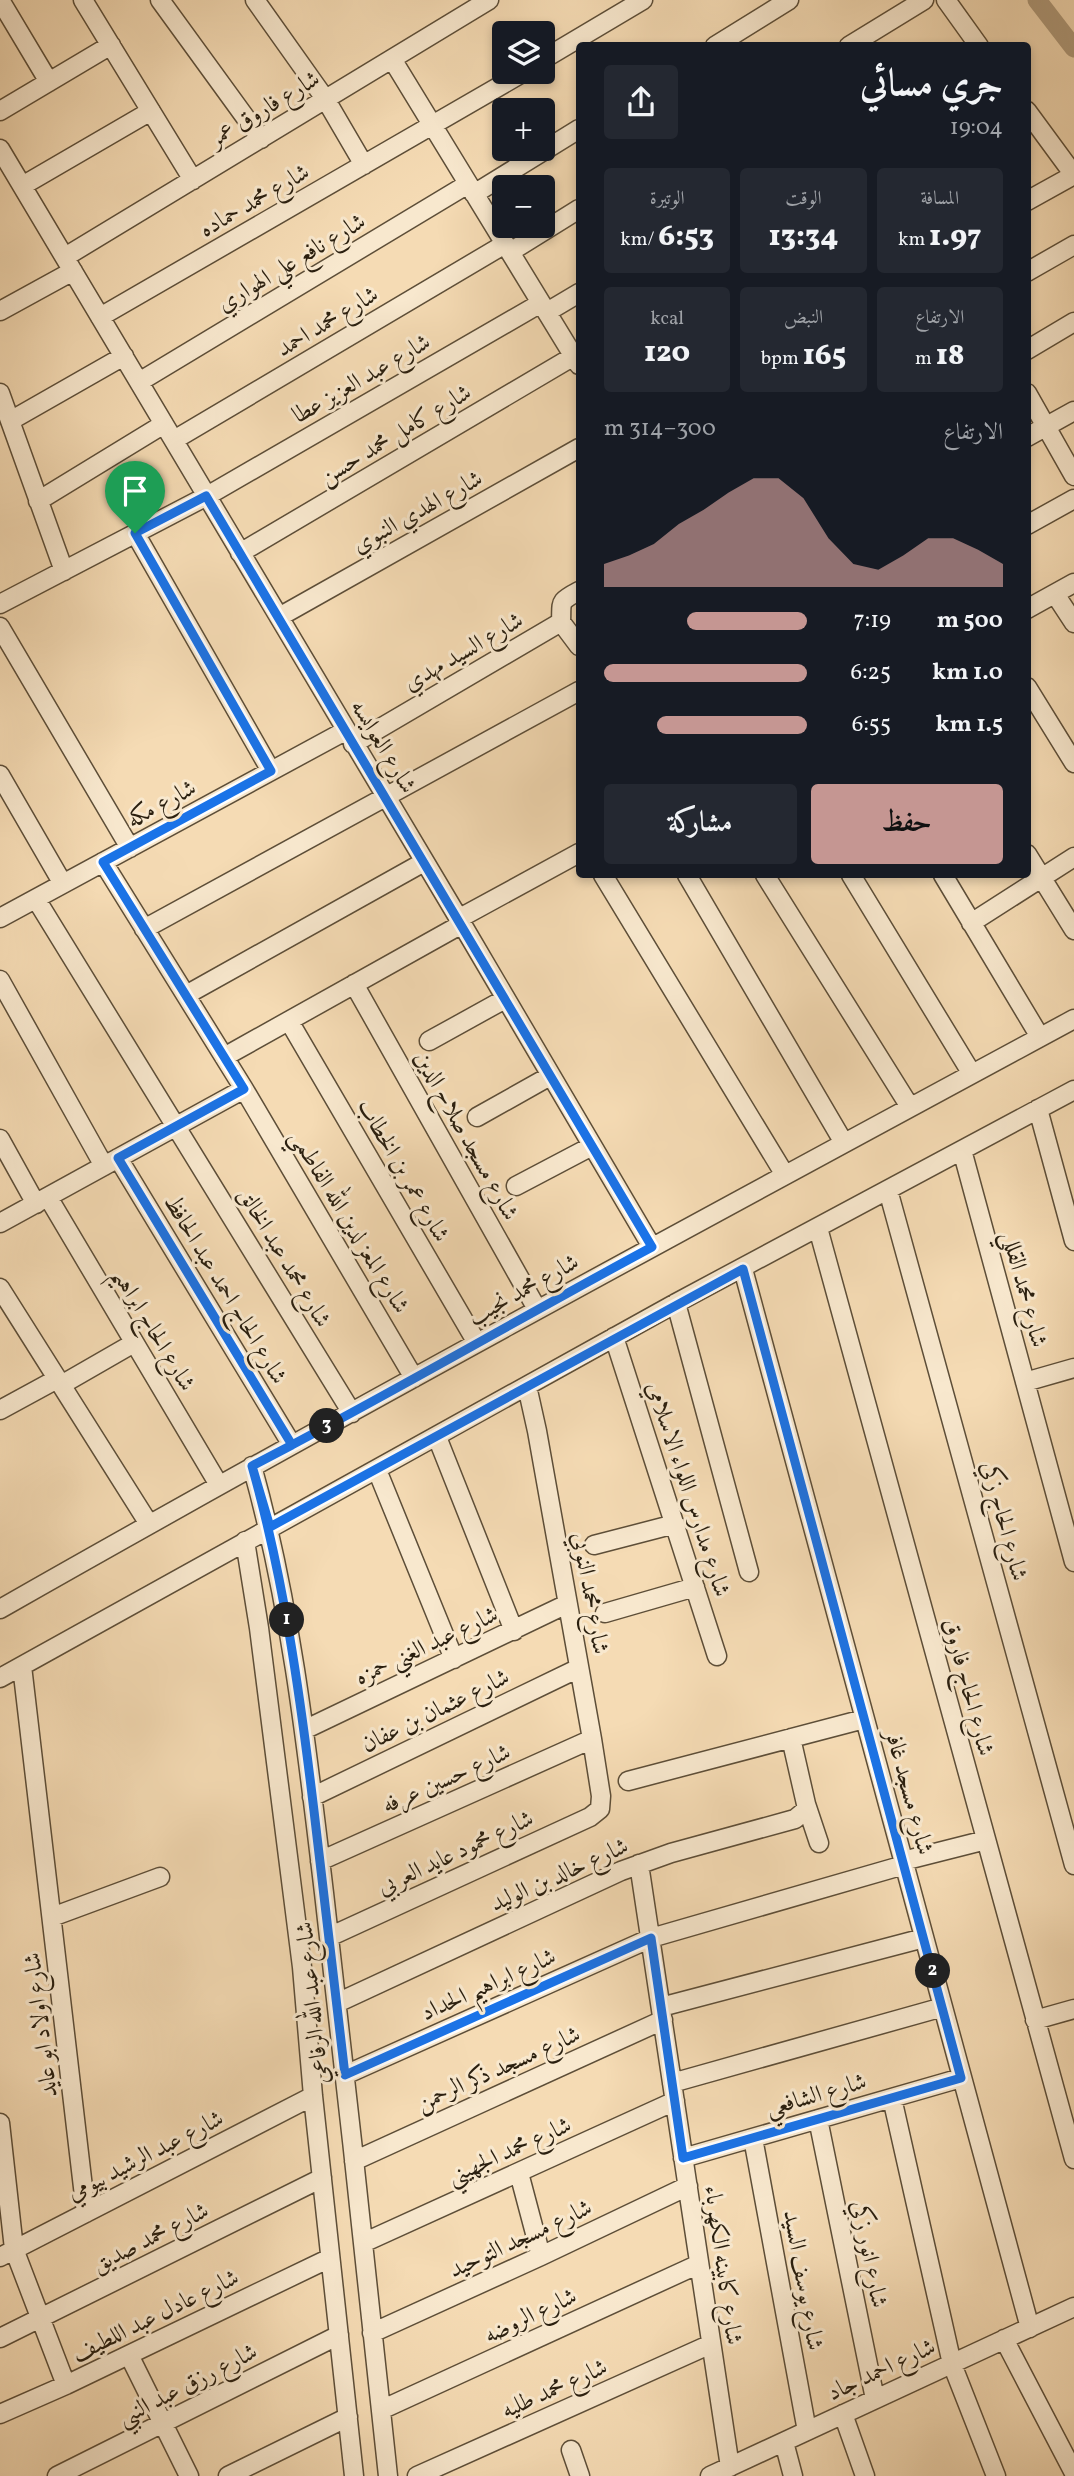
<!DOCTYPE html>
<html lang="ar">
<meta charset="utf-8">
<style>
body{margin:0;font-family:Vollkorn,Amiri,serif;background:#242831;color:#f1f3f6;direction:rtl;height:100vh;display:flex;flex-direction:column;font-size:26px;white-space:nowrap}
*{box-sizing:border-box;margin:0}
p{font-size:23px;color:#9ea1a6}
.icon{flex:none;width:38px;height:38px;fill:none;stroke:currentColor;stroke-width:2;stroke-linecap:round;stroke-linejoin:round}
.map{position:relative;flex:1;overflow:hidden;direction:ltr}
.drawer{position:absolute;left:576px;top:42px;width:455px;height:836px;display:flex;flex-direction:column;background:#171b24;border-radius:7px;box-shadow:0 4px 10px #0003;direction:rtl}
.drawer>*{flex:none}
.fabs{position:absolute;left:492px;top:21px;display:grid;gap:14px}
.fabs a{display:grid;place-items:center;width:63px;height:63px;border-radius:7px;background:#171b24;box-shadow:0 4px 10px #0003;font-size:35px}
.pin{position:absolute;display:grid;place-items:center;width:60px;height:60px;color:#fff;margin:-72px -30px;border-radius:50% 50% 50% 0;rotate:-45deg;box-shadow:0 0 7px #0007}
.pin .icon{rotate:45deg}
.km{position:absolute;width:35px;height:35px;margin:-18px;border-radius:50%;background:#222;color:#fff;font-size:19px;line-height:35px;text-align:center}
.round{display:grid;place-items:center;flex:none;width:74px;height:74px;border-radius:7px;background:#242831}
.head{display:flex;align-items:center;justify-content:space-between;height:119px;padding:0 28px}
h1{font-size:38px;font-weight:800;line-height:52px}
.stats{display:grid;grid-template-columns:repeat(3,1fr);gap:10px;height:119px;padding:7px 28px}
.stats div{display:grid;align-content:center;border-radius:7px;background:#242831;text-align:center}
.stats b{font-size:30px;font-weight:800}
.stats small{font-size:19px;font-weight:400}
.stats p{font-size:19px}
.chart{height:196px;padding:14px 28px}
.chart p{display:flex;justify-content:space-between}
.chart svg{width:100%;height:126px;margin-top:7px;fill:#c59692;opacity:.7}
.button{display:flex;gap:14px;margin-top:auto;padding:14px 28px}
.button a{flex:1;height:80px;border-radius:7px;background:#c59692;color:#111;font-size:28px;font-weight:800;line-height:80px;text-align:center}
.button a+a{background:#242831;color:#f1f3f6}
ul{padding:0 28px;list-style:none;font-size:23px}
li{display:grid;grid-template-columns:112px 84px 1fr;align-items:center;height:52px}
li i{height:18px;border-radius:9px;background:#c59692}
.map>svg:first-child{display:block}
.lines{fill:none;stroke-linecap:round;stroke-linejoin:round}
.canal{stroke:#b09b7c;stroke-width:19}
.street-casing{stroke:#5d4e38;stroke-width:21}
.street{stroke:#f8e8ce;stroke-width:18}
.route-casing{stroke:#fff;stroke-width:14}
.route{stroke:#1a73e8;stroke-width:9}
.labels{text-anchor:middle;stroke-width:6;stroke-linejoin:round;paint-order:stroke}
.street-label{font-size:24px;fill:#2a1f0f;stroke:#f8e8ce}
</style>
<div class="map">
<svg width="1074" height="2476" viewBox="0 0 1074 2476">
<rect width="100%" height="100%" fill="#f5dbb4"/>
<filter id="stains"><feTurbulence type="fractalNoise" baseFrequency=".00286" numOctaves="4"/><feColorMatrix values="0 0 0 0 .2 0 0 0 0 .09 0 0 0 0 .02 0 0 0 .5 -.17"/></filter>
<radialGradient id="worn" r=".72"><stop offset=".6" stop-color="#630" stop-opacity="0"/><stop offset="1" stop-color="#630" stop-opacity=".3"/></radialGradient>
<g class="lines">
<!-- canal -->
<path class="canal" d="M1037,0L1074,48"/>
<!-- street casing -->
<g class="street-casing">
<path id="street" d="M0,0L49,82
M83,0L193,180
M160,0L261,139
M255,0L326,100L364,165
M946,0L979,46
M715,46L789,0
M849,46L924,0
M392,59L579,365
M542,60L643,0
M0,111L111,45
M1027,111L1074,175
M0,149L462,924L652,1247
M22,186L151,111
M474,194L579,129
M1027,201L1074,175
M510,252L579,209
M65,257L489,0
M1027,272L1074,245
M0,311L73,271
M547,312L579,293
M100,317L524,72
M1027,350L1074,322
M139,382L468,184
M0,393L64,571
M1027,393L1074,476
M10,421L124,356
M1027,437L1074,411
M174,440L505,244
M38,501L164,424
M1027,525L1074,499
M135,533L271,771
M240,553L574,356
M1055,594L1074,623
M0,604L207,496L541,303
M1027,609L1074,583
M279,617L579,448
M561,622L579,646
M0,627L130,848
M1027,687L1074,763
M353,744L561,622C562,601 558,602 579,591
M0,775L63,884
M1027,854L1074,930
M103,862L244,1089L414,1378
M603,875L785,1175
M687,875L844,1143
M765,875L910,1107
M851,875L972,1074
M943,875L1040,1037
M36,899L352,1413
M0,918L345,731
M458,919L579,853
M971,923L1074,857
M144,929L579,691
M0,980L104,1166
M354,984L537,1309
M186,995L424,862
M289,1021L477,1343
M429,1041L505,999
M224,1057L462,924
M1038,1109L1074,1241
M477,1117L550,1076
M0,1139L36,1204
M962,1150L1074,1562
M118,1158L292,1445
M516,1186L592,1146
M888,1190L1074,1865
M48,1197L219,1485
M0,1223L244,1089
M818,1228L1074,2159
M743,1269L1030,2328
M0,1288L149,1524
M676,1303L749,1572
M614,1337L717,1656
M1025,1382L1074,1368
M61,1385L134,1343
M0,1410L57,1379
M437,1437L514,1631
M252,1466C291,1605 307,1749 324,1893C347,2087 367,2282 388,2476
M377,1470L454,1659
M245,1541L259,1628L302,1967L313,2096L354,2476
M594,1545L675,1524
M0,1609C355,1407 715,1213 1074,1019
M605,1613L695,1587
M22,1666L86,2213
M0,1678L676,1303L1074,1090
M304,1730L567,1604
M791,1738L806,1804L819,1843
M628,1781L864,1719
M312,1797L579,1668
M320,1861L592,1739
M903,1861L986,1840
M639,1864L730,2467
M52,1917L160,1877
M329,1937L590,1817L600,1809L601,1796L592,1739L537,1431L527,1386
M337,2003L621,1871L671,1853L795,1819L807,1809
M661,2007L924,1938
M1035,2020L1074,2009
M345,2075L651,1938L904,1865
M672,2083L943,2007
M892,2098L952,2364L996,2476
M818,2119L875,2399
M0,2123L14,2249L66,2385
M753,2138L807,2431
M683,2158L961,2078
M354,2161L663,2020
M519,2173L541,2256
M363,2243L675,2101
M0,2257L313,2096
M372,2333L541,2256L688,2186
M0,2338L322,2178
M1004,2339L1074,2473
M129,2355L189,2476
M381,2410L699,2264
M0,2414L66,2385L330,2258
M843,2414L865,2476
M784,2442L793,2476
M571,2450L580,2476
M57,2476L339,2335
M228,2476L348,2417
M417,2476L711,2344
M710,2476L1074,2307"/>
</g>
<!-- street -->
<use href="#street" class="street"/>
</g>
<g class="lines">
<!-- route casing -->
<g class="route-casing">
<path id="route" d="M135,533L271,771L103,862L244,1089L118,1158L292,1445L252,1466C284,1579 300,1694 314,1811C325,1899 335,1987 345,2075L651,1938L683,2158L961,2078L743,1269L270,1527L252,1466C387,1396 518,1319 652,1247L206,496L135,533"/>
</g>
<!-- route -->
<use href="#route" class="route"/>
</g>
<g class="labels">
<!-- street labels -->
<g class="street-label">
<text transform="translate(264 108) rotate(-31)" y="8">شارع فاروق عمر</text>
<text transform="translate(254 200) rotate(-30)" y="8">شارع محمد حماده</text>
<text transform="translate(291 262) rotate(-31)" y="8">شارع نافع علي الهواري</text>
<text transform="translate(327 321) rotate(-31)" y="8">شارع محمد احمد</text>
<text transform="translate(361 378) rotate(-30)" y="8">شارع عبد العزيز عطا</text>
<text transform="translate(395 434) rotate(-31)" y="8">شارع كامل محمد حسن</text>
<text transform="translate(417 511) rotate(-29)" y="8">شارع الهدي النبوي</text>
<text transform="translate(463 651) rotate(-30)" y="8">شارع السيد مهدي</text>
<text transform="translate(384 746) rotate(59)" y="8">شارع العوايسه</text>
<text transform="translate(161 803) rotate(-28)" y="8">شارع مكه</text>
<text transform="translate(467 1135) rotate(61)" y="8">شارع مسجد صلاح الدين</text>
<text transform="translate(404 1170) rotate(60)" y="8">شارع عمر بن الخطاب</text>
<text transform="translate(350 1221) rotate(59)" y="8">شارع المعز لدين الله الفاطمي</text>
<text transform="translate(285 1257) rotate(59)" y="8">شارع محمد عبد الخالق</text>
<text transform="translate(226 1289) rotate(59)" y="8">شارع الحاج احمد عبد الحافظ</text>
<text transform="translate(523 1289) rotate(-29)" y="8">شارع محمد نجيب</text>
<text transform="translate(1025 1289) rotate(75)" y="8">شارع محمد القللي</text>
<text transform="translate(154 1329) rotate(59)" y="8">شارع الحاج ابراهيم</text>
<text transform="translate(689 1489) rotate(72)" y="8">شارع مدارس اللواء الاسلامي</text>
<text transform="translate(1005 1521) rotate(75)" y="8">شارع الحاج زكي</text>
<text transform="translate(591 1593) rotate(80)" y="8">شارع محمد النوبي</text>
<text transform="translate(426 1645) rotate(-25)" y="8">شارع عبد الغني حمزه</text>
<text transform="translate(969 1687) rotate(75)" y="8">شارع الحاج فاروق</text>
<text transform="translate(435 1710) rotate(-26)" y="8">شارع عثمان بن عفان</text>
<text transform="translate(446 1778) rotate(-24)" y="8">شارع حسين عرفه</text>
<text transform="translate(910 1792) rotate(75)" y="8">شارع مسجد غافر</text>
<text transform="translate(455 1852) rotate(-25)" y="8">شارع محمود عايد العربي</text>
<text transform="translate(559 1874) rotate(-24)" y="8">شارع خالد بن الوليد</text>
<text transform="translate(488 1984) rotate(-24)" y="8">شارع ابراهيم الحداد</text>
<text transform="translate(312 2003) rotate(-96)" y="8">شارع عبد الله الرفاعي</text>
<text transform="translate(40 2025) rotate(-97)" y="8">شارع اولاد ابو عايد</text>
<text transform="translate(498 2068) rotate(-24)" y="8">شارع مسجد ذكر الرحمن</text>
<text transform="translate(816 2094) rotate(-16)" y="8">شارع الشافعي</text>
<text transform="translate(509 2150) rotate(-24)" y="8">شارع محمد الجهيني</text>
<text transform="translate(145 2155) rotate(-27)" y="8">شارع عبد الرشيد بيومي</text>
<text transform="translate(150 2237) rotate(-27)" y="8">شارع محمد صديق</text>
<text transform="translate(520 2238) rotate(-25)" y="8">شارع مسجد التوحيد</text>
<text transform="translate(870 2254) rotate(79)" y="8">شارع انور زكي</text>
<text transform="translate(724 2265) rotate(82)" y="8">شارع كابينه الكهرباء</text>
<text transform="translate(804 2280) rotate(80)" y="8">شارع يوسف السيد</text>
<text transform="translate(155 2315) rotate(-26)" y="8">شارع عادل عبد اللطيف</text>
<text transform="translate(530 2315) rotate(-25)" y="8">شارع الروضه</text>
<text transform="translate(881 2369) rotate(-25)" y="8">شارع احمد جاد</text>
<text transform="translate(187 2384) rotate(-27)" y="8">شارع رزق عبد النبي</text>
<text transform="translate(554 2388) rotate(-24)" y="8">شارع محمد طليه</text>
</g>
</g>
<rect width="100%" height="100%" filter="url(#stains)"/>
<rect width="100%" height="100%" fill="url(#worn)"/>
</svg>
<div class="fabs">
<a><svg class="icon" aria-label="layers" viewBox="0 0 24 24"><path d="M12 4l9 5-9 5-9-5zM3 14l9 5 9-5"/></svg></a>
<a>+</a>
<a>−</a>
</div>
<div class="pin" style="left:135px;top:533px;background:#1e9e55"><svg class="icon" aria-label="arrive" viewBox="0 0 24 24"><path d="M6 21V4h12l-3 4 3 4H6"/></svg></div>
<b class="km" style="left:287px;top:1620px">1</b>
<b class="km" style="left:933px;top:1971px">2</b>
<b class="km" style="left:327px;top:1426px">3</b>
<section class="drawer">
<div class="head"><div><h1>جري مسائي</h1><p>19:04</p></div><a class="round"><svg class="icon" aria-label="share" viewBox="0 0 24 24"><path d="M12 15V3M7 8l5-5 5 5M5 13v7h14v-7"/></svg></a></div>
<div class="stats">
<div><p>المسافة</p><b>1.97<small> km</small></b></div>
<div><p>الوقت</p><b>13:34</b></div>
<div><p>الوتيرة</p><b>6:53<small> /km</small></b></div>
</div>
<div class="stats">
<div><p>الارتفاع</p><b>18<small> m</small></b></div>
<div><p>النبض</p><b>165<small> bpm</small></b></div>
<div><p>kcal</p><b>120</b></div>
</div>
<div class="chart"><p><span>الارتفاع</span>300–314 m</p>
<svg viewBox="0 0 160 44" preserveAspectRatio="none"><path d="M0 44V36L10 33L20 29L30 22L40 17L50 11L60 6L70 6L80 13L90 27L100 36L110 38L120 33L130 27L140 27L150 31L160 36V44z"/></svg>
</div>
<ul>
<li><b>500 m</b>7:19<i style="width:59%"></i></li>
<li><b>1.0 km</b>6:25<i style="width:100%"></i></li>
<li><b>1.5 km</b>6:55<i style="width:74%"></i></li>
</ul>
<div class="button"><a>حفظ</a><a>مشاركة</a></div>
</section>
</div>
